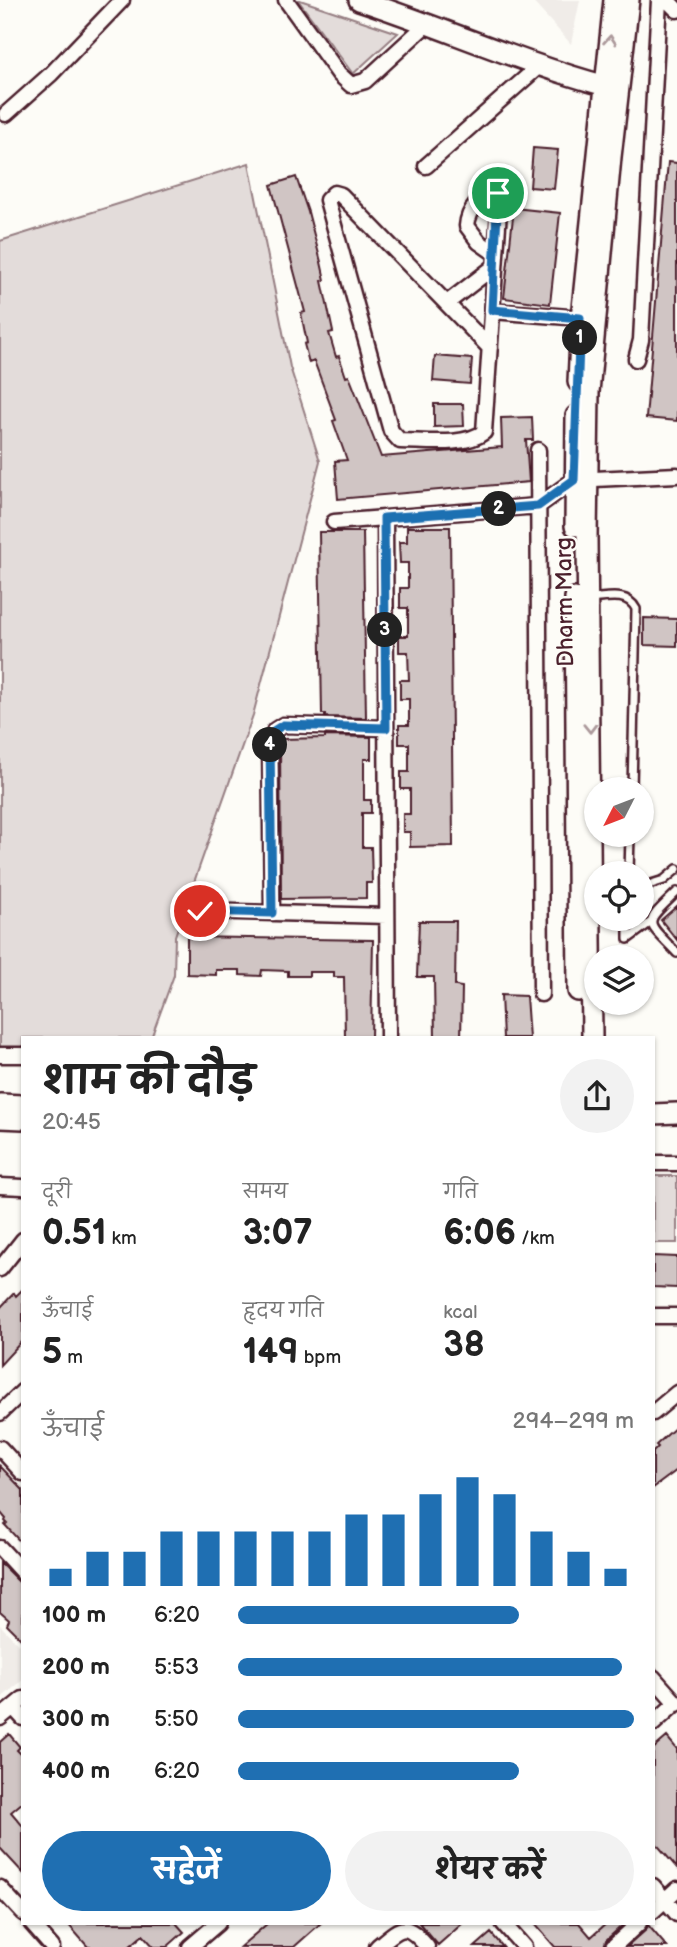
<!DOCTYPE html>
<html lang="hi">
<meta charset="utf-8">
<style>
body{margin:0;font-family:"Balsamiq Sans","Playpen Sans Deva",sans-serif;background:#f2f2f2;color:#222;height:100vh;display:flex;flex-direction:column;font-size:26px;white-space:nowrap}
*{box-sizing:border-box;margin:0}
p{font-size:23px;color:#767676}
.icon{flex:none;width:38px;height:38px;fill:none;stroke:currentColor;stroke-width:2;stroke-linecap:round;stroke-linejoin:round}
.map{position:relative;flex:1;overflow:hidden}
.panel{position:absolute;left:21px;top:1036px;width:634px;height:889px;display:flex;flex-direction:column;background:#fff;border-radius:0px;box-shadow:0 2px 5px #0004}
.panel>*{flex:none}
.needle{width:46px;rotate:228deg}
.fabs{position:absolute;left:584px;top:777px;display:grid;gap:14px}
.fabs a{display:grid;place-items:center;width:70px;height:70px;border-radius:50%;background:#fff;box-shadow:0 2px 5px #0004;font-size:35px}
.pin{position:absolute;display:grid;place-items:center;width:60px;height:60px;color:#fff;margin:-30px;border:4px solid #fff;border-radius:50%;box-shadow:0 2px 7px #0007}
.km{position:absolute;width:35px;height:35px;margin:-18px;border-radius:50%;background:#222;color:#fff;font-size:19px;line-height:35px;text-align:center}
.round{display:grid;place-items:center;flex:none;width:74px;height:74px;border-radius:37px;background:#f2f2f2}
.summary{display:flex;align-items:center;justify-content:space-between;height:119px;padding:0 21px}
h1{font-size:38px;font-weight:700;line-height:52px}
.metrics{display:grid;grid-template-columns:repeat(3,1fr);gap:10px;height:119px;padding:7px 21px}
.metrics div{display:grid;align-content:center}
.metrics b{font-size:35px;font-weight:700}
.metrics small{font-size:19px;font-weight:400}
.metrics p{font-size:19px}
.chart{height:196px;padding:14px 21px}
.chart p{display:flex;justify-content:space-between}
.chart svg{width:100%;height:126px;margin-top:7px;stroke:#1f6fb2;stroke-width:6}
.button{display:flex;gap:14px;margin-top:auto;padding:14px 21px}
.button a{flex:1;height:80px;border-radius:42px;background:#1f6fb2;color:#fff;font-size:28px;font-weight:700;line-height:80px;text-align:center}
.button a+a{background:#f2f2f2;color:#222}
ul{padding:0 21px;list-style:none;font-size:23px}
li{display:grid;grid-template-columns:112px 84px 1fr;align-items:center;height:52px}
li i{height:18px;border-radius:9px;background:#1f6fb2}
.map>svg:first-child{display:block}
.built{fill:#f0ece8}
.green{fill:#e3dcda;stroke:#967e82;stroke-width:2}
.building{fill:#d0c5c4;stroke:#4a1f2b;stroke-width:2}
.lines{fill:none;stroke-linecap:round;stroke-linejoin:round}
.lane-casing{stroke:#4a1f2b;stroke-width:12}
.street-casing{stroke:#4a1f2b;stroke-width:19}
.secondary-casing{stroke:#4a1f2b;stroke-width:24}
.lane{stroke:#fdfcf7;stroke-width:7}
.street{stroke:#fdfcf7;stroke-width:14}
.secondary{stroke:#fdfcf7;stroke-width:19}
.oneway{stroke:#ac999b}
.route-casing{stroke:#fff;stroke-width:14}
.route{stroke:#1f6fb2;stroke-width:9}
.labels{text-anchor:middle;stroke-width:5;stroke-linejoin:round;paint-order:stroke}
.street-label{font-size:23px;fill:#4a1f2b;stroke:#fdfcf7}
</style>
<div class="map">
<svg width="677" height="1947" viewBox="0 0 677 1947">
<rect width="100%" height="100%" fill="#fdfcf7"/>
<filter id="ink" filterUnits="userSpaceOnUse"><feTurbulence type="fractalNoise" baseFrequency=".0143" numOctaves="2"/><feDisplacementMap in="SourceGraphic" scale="14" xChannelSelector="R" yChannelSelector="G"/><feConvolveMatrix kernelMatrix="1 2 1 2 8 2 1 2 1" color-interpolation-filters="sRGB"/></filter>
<g filter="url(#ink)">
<!-- built -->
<path class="built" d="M531,0H580L571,44Z
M0,1625L23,1649V1657L20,1660L23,1662V1680L0,1699Z"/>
<!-- green -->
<path class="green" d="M298,0H300L398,33L353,74Z
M249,163L290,367L320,461L253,715L175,936L174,975L151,1038H23V1048H0V241Z
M653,1176H677V1243H653Z"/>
<!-- building -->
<path class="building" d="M533,148L558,150L554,189L530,187Z
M668,162L677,163V421L646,418Z
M296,177L308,212L321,262L325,280L322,281L333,332L329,333L336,357L339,356L346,377L349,376L381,457L502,447L501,418L532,417L533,440H526L529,482L338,499L335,461L347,460L333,421L336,420L314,361L309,363L304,344L307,343L301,313L305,312L271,185Z
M514,208L560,213L550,304L504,298Z
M435,356L472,359L470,384L433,381Z
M434,404H463L464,426L434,427Z
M407,527H450L453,846L410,847V832H403V814H410V789H401V772H409V744H399V725H409V699H400V680H409L408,652H399V636H408V608H400V588H408V563H400L399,542H407Z
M319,532H363L366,718L325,717V714H322Z
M644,618L677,619V646L644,645Z
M325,736L371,737V759H364V800H371V813H362V847H371L372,883H366V898L281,899L280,742L281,739L325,738Z
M677,906V940L661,920Z
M419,921H456L455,986L462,987L461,1038H435L434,977H417Z
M187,937L373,940L371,1037H345L344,977H334V972H309V976H288V971L262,970L261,976L240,975V970H216V975L187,974Z
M501,995L526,996L529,1038H503Z
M653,1256L677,1257V1288L653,1287Z
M23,1289V1340L0,1365V1308L14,1293L16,1296Z
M677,1426V1470L653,1488V1452L658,1447L656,1445Z
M0,1466L23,1490V1545L5,1525L7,1523L5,1521L6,1519L0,1512Z
M0,1563L23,1586V1641L7,1625L9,1620L0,1612Z
M9,1734L20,1747L17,1750L23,1756V1802L11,1812L23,1826V1873L0,1848V1742Z
M667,1737L677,1749V1868L653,1840V1749Z
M67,1923H176L184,1932L167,1947H154L143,1935L129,1947H88Z
M268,1923H321L294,1947H240Z
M419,1923H463L438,1945Z
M534,1923H579L591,1937L607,1923H625L606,1940L604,1947H555Z
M648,1925L667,1947H627L646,1930Z
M491,1933L503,1947H475Z"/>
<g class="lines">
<!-- lane casing -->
<g class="lane-casing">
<path id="lane" d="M589,599C606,598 627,591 636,609L632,789
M629,873L630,835
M642,887L664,880L677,869
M677,892C643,925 644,919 677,953
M628,919V939L651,922"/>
</g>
<!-- street casing -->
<g class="street-casing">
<path id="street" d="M286,0L339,74L351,85L365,81L428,23
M667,0L677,10
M6,114L51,74L122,0
M426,166L538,67
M447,303L495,266
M492,311L581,318
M490,348L341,195L334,193L327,200L391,431L400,441C424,441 465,447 484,432L500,196L496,191C481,196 468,210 467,226L479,242L496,254
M636,359L641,340L659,0
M538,450L541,994
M385,518L388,1038
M334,522L538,506L574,480L677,475
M200,911L387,916
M272,913L270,740L275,730L283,725L386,728
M0,1055H23
M653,1163H677
M0,1186L23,1187
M0,1269L23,1240
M653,1316H677
M0,1413L23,1391
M653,1413L677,1393
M0,1448L23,1473
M0,1548L23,1573
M653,1677L677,1704
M13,1707L23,1718
M0,1718L23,1699
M653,1724L676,1703
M653,1886L677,1914
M0,1888L23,1913
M653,1911L677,1889
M31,1923L52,1947
M503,1923L524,1947
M190,1947L218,1923
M377,1947C402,1926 405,1921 427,1947
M613,1947L639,1923"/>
</g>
<!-- secondary casing -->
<g class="secondary-casing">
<path id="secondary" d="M359,0C442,27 521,63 606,86
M578,382L581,318L614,0
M575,526L576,416
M575,598L578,991
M592,1038L587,537L589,392L611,157L629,0
M0,1104L23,1105
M653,1114L677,1113
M0,1118L23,1119"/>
</g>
<!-- lane -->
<use href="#lane" class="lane"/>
<!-- street -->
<use href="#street" class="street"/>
<!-- secondary -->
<use href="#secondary" class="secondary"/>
</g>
<!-- one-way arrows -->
<defs><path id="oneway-chevron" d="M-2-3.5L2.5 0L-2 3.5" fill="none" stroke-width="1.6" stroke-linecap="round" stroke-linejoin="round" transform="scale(1.75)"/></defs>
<g class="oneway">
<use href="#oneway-chevron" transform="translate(610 40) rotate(-85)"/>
<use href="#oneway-chevron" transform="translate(590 728) rotate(89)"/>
</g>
</g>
<g class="lines" filter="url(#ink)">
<!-- route casing -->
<g class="route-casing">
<path id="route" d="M200,911L272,913L270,740L275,730L283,725L386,728L384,518L538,506L574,480L580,318L492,310L498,193"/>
</g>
<!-- route -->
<use href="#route" class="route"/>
</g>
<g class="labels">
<!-- street labels -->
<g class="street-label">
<text transform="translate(564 602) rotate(-91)" y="8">Dharm Marg</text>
</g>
</g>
</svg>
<div class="fabs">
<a><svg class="needle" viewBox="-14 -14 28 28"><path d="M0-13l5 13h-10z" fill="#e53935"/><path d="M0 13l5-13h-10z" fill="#767676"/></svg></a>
<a><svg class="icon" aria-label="locate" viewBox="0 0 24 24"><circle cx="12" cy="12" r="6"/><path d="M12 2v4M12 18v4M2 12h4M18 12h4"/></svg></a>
<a><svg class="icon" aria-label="layers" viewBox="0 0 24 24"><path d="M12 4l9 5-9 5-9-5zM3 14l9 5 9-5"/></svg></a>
</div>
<div class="pin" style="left:498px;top:193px;background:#1e9e55"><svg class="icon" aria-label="arrive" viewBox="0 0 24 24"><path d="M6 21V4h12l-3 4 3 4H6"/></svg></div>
<div class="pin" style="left:200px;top:911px;background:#d93025"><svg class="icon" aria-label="check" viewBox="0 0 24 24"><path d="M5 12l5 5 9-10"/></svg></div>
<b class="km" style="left:580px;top:338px">1</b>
<b class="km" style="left:499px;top:509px">2</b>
<b class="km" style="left:385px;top:630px">3</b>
<b class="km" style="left:270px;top:745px">4</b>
<section class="panel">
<div class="summary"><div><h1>शाम की दौड़</h1><p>20:45</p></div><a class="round"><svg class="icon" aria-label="share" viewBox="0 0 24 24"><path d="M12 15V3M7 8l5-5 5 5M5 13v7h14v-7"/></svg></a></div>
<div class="metrics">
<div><p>दूरी</p><b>0.51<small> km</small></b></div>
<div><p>समय</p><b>3:07</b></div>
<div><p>गति</p><b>6:06<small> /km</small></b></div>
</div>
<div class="metrics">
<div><p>ऊँचाई</p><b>5<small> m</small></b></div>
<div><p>हृदय गति</p><b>149<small> bpm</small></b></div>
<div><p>kcal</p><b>38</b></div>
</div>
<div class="chart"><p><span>ऊँचाई</span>294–299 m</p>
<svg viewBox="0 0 160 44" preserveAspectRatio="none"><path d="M5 44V38M15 44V32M25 44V32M35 44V25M45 44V25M55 44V25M65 44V25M75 44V25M85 44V19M95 44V19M105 44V12M115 44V6M125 44V12M135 44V25M145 44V32M155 44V38"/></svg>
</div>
<ul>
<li><b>100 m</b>6:20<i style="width:71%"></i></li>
<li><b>200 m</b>5:53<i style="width:97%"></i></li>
<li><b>300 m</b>5:50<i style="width:100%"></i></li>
<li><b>400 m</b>6:20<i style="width:71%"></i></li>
</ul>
<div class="button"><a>सहेजें</a><a>शेयर करें</a></div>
</section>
</div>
